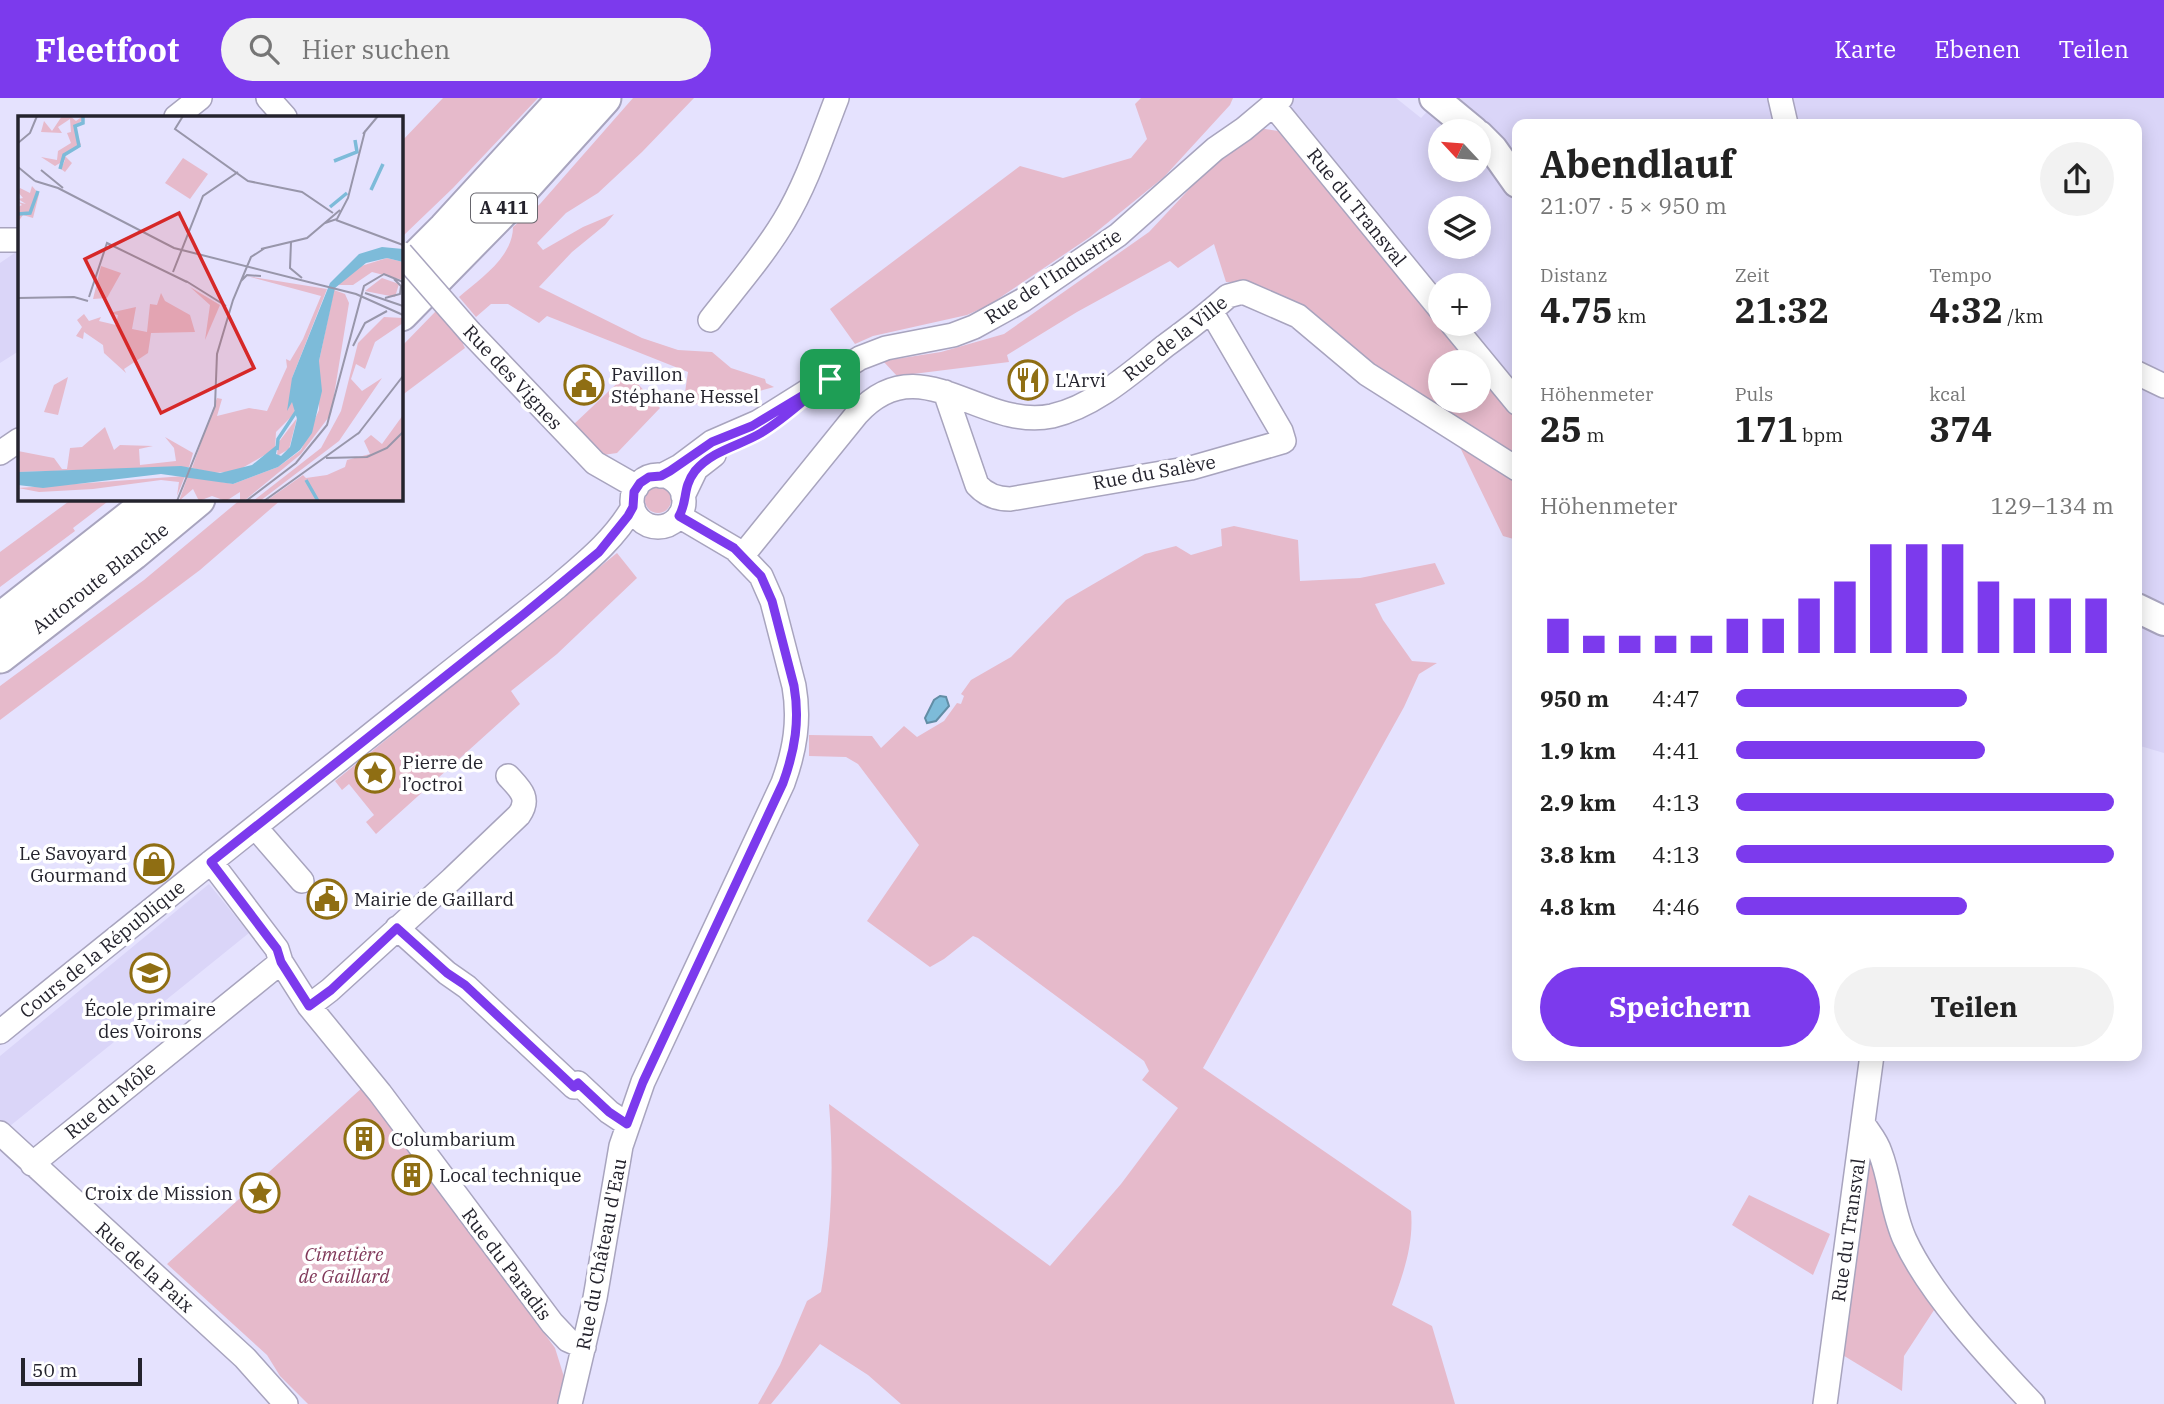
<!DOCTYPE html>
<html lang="de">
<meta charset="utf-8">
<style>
body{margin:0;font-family:"IBM Plex Serif",serif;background:#f2f2f2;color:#222;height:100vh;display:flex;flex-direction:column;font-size:26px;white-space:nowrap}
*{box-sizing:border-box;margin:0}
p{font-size:23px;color:#767676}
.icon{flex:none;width:38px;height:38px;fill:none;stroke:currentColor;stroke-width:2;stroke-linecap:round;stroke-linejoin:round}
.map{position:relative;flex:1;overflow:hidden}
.details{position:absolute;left:1512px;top:21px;width:630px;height:942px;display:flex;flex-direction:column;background:#fff;border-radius:14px;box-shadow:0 4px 18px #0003}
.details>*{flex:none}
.needle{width:46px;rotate:296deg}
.controls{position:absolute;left:1428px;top:21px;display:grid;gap:14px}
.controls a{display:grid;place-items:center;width:63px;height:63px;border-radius:50%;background:#fff;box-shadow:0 4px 18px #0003;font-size:35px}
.scale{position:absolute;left:21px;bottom:18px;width:121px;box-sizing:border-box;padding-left:7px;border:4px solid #24232d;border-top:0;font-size:19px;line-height:24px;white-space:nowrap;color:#24232d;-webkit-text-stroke:5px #fff;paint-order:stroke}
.pin{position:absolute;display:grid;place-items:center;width:60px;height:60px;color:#fff;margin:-30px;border-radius:14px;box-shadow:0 4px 10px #0006}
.round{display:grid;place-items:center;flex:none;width:74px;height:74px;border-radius:37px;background:#f2f2f2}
.headline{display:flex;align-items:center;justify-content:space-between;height:119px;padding:0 28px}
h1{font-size:38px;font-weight:800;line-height:52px}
.stats{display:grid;grid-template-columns:repeat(3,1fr);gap:10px;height:119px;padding:7px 28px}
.stats div{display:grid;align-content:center}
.stats b{font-size:35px;font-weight:800}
.stats small{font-size:19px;font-weight:400}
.stats p{font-size:19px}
.chart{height:196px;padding:14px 28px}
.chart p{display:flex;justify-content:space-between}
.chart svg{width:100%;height:126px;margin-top:7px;stroke:#7c3aed;stroke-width:6}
.primary-button{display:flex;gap:14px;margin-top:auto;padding:14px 28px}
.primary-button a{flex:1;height:80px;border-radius:42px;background:#7c3aed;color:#fff;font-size:28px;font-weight:800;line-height:80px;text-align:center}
.primary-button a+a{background:#f2f2f2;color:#222}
ul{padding:0 28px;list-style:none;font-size:23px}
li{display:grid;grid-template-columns:112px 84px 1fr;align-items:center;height:52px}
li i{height:18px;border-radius:9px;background:#7c3aed}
header{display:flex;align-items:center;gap:42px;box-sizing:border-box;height:98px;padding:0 35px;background:#7c3aed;color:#fff}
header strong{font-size:33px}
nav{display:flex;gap:38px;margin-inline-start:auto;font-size:24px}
.search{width:490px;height:63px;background:#f2f2f2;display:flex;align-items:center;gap:18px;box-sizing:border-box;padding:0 24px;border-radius:38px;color:#767676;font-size:26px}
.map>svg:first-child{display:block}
.built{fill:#dad5f8;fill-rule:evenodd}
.green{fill:#e6bacb}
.water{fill:#7dbbd9;stroke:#628da5;stroke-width:2}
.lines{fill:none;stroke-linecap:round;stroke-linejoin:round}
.minor-casing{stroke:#a8a4be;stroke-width:26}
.major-casing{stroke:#a8a4be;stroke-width:32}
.highway-casing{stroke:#a8a4be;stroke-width:37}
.minor{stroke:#fff;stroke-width:23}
.major{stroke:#fff;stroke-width:28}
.highway{stroke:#fff;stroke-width:33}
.minor-bridge-casing{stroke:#a8a4be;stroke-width:26;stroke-linecap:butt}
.minor-bridge{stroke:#fff;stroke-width:23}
.route-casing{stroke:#fff;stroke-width:14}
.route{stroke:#7c3aed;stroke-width:9}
.labels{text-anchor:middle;stroke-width:7;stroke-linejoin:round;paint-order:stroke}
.shield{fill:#fff;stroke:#66656c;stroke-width:2}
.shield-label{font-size:18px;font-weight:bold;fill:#24232d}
.street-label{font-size:19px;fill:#24232d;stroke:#fff}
.poi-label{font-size:19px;fill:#24232d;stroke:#fff;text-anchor:start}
.park-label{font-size:19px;font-style:italic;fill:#80395a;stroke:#fff}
.inset-river{fill:none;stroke:#7dbbd9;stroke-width:3.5}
.inset-road{fill:none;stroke:#9896aa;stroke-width:2}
.view{fill:#d62828;fill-opacity:0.15;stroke:#d62828;stroke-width:3.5}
.inset-edge{fill:none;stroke:#24232d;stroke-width:3.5}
</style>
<header>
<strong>Fleetfoot</strong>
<div class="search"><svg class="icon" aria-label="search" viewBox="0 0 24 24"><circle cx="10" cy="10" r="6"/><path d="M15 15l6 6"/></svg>Hier suchen</div>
<nav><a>Karte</a><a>Ebenen</a><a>Teilen</a></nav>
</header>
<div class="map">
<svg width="2164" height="1306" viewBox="0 0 2164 1306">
<rect width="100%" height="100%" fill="#e5e2fe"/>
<!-- built -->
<path class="built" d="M1294,0H1396L1421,20L1440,0H2164V655L2137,647V26H1517V322L1268,21ZM1440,33H1479V72H1440ZM1440,110H1479V149H1440ZM1440,187H1479V226H1440Z
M19,152V253L0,265V165Z
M209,786L249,835L5,1032L0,1027V958Z"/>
<!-- green -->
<path class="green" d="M443,0H538L453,90L404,137L401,133V44Z
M633,0H694L642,54L598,95L566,115L537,145L543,152L583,129L614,116L605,127L572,154L539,189L642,240L678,252L712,254L731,270L765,281L766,285L774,289L756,294L751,299L683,308L688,274L547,218L539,225L508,206H491L476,219L459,199C480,181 513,159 513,129L540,106Z
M1141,0H1233L1230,7L1164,79L1090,139L989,207L967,217L873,238L855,246L830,211L1020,68L1063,80L1131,60L1147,41L1135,6Z
M1258,30L1278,33L1469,264H1440V303H1479V276L1517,322V359L1243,184H1226L1214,146L1178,170L1170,163L1077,214L1007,257L1009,264L897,278L883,263L941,254L1004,236L1149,134L1225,53Z
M436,213L465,244L463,246L465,250L401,298V249Z
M628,275L660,310L617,355L603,357L573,327Z
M1457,343L1517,382V442L1503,438Z
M645 402a13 13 0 1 1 26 0a13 13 0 1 1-26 0Z
M72,401H111L73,430L75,433L0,489V454Z
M241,401H282L200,472L0,622V588L144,482Z
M1234,428L1298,442L1300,483L1360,480L1435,465L1445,486L1375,506L1383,522L1412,563L1437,565L1419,576L1404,609L1203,970L1411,1113C1414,1147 1403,1176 1392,1207L1432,1228L1455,1306H901L868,1277L820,1246L771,1306H758L780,1267L807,1203L821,1194C832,1131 834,1069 829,1006L1050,1168L1121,1086L1178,1010L1142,982L1149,973L1144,963L978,840L973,838L944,861L930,869L867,823L919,747L858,666L846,659L809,658V637L872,638L881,650L904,628L917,639L944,623L957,605L961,606L964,598L961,596L971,582L1011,559L1066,502L1145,456L1176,448L1191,457L1222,448L1221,431Z
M617,455L637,480L557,556L511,593L520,606L376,736L366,724L374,717L349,686L342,692L335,683Z
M363,989L555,1250L565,1282L559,1306H308L280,1278L267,1257L167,1166Z
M1866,1055L1876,1056L1938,1206L1904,1258L1902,1293L1841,1256Z
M1749,1097L1830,1136L1813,1177L1732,1127Z"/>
<!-- water -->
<path class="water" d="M940,598L946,599L949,608L936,623L927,625L925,620L934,602Z"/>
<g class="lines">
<!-- minor casing -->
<g class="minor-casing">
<path id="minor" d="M268,0L285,19
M1780,0L1786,26
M1273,7L1440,211
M176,19L200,0
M0,142H19
M710,222C735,190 763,158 784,123C807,85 821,41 837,0
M1452,226L1517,305
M470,234L595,365L637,389
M2137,275L2164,288
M945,294L977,387C986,397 997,401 1010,401L1191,370L1282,344L1284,343L1281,333L1211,213
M0,355L19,342
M632 403a26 26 0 1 1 52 0a26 26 0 1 1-52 0Z
M661,378L680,368L712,344L758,324L860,260L886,250L953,237L974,229L1023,202L1118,137L1215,51L1244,31L1281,0
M683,398L696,371L714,357
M743,457L857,316C920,246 980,333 1052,318C1095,308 1131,275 1165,248C1187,232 1208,216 1228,198L1243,194L1298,218L1367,276L1517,371
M256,730L302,783
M211,764L277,851L281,864L309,908L380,995L552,1225L568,1242L584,1249
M397,830L447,875L467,889L574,989L578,985L609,1014L627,1026
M309,908L330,892L452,781L519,717C531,700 520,691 508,678
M0,934C146,815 294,698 441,581C480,550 519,520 557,489C586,464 614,442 633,409
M1864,1027C1870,1036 1877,1044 1880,1054C1891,1082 1892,1114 1905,1142C1931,1198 1990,1260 2033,1306
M0,1035L245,1260L286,1306
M32,1066L281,864
M570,1306L595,1200L621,1048L643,984L783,685C795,652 800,622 794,588L772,503L761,478L735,451L679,418
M1825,1306L1872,957"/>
</g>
<!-- major casing -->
<g class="major-casing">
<path id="major" d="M1434,0L1474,33
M1479,37L1493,51L1517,85
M2137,510L2164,523"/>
</g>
<!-- highway casing -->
<g class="highway-casing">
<path id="highway" d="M401,175L445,131L565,0
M401,216L502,113L604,0
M0,522L154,401
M0,558L133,455L198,401"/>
</g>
<!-- minor -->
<use href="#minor" class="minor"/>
<!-- major -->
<use href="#major" class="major"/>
<!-- highway -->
<use href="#highway" class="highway"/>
<!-- minor-bridge casing -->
<g class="minor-bridge-casing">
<path id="minor-bridge" d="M401,155L470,234"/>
</g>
<!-- minor-bridge -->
<use href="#minor-bridge" class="minor-bridge"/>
</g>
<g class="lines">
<!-- route casing -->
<g class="route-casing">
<path id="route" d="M830,281C807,299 786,320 761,335C739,348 713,352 695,373C682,390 688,403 679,418L734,450L761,478L772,503L794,588C800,622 795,652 783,685L643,984L627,1026L609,1014L578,985L574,989L465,887L447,875L397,830L331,892L309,908L281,864L277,851L211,764L524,516L599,454L628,418L633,409L634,394L640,385L649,379L661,378L670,373L712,344L752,328Z"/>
</g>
<!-- route -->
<use href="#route" class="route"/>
</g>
<!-- icons -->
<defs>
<g id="restaurant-ring" transform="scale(2.0125)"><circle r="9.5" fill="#fff" stroke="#8f6e13" stroke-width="1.5"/><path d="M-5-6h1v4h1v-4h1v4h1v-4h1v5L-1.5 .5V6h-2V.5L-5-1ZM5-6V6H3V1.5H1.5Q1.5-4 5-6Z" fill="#8f6e13"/></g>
<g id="civic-ring" transform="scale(2.0125)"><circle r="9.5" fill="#fff" stroke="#8f6e13" stroke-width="1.5"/><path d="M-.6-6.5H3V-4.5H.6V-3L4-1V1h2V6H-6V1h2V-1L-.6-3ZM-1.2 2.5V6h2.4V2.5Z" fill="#8f6e13"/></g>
<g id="sight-ring" transform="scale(2.0125)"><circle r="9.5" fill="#fff" stroke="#8f6e13" stroke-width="1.5"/><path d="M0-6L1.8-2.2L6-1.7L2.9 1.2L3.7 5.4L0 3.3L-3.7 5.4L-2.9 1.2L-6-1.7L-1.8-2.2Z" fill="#8f6e13"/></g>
<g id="shop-ring" transform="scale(2.0125)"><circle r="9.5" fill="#fff" stroke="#8f6e13" stroke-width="1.5"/><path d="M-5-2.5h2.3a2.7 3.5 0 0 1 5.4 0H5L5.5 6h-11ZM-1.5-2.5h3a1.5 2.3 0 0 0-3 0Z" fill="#8f6e13"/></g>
<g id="school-ring" transform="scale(2.0125)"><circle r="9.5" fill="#fff" stroke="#8f6e13" stroke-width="1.5"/><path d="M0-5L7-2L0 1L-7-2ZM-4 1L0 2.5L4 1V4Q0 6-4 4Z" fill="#8f6e13"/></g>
<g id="building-ring" transform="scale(2.0125)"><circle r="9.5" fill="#fff" stroke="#8f6e13" stroke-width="1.5"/><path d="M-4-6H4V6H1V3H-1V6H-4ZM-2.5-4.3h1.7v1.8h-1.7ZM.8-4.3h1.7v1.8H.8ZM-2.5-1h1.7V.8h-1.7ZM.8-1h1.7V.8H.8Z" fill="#8f6e13"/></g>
</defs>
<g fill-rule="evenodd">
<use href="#restaurant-ring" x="1028" y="282"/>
<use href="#civic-ring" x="584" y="287"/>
<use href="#sight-ring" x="375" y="675"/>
<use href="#shop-ring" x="154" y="766"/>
<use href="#civic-ring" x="327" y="801"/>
<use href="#school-ring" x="150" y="875"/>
<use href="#building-ring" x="364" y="1041"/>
<use href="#building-ring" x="412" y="1077"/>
<use href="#sight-ring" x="260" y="1095"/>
</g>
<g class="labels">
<!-- shield labels -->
<rect class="shield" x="471" y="95.5" width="66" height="29" rx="5"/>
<g class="shield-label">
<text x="504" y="116">A 411</text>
</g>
<!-- street labels -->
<g class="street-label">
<text transform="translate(1357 109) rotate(51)" y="7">Rue du Transval</text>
<text transform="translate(1053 178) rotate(-33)" y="7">Rue de l'Industrie</text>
<text transform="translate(1175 240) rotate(-38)" y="7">Rue de la Ville</text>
<text transform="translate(513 279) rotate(47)" y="7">Rue des Vignes</text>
<text transform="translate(1154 374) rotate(-10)" y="7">Rue du Salève</text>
<text transform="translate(100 480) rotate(-38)" y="7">Autoroute Blanche</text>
<text transform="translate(102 851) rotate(-39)" y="7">Cours de la République</text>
<text transform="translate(110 1002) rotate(-39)" y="7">Rue du Môle</text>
<text transform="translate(1848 1132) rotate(-82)" y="7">Rue du Transval</text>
<text transform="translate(601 1156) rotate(-79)" y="7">Rue du Château d'Eau</text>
<text transform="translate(507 1166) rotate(53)" y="7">Rue du Paradis</text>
<text transform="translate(145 1169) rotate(42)" y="7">Rue de la Paix</text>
</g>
<!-- poi labels -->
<g class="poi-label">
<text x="611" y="283">Pavillon<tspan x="611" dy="22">Stéphane Hessel</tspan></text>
<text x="1055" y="289">L'Arvi</text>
<text x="402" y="671">Pierre de<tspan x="402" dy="22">l’octroi</tspan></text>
<text x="127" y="762" text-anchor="end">Le Savoyard<tspan x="127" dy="22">Gourmand</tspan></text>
<text x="354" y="808">Mairie de Gaillard</text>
<text x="150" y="918" text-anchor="middle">École primaire<tspan x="150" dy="22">des Voirons</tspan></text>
<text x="391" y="1048">Columbarium</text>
<text x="439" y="1084">Local technique</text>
<text x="233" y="1102" text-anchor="end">Croix de Mission</text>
</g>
<!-- park labels -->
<g class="park-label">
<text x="344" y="1163">Cimetière<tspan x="344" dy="22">de Gaillard</tspan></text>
</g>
</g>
<!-- overview -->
<g transform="translate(18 18)">
<rect width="385" height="385" fill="#e5e2fe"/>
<path d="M44,0H52L58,5L65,0V4L56,10L63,29L47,40L54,47L47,56L43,53L47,44L37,50L23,41L39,44L40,35L53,27L49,17L53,16L52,3L40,11L44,17L23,16L26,5L34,15ZM165,42L190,58L172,83L147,67ZM14,70L21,78L15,102L5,99L0,106V91L4,89L0,86L8,88L0,83L5,82L0,76L2,72L12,77ZM369,142L385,146V164L354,156L335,169H320L340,151ZM83,150L103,157L89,182L75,183ZM229,160L309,173L274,262L277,297L258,316L257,333L219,355L196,357L174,352L199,282L204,283L199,300L231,292L249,295L269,251L268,243L272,245L285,223L303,180ZM364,162L381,168L377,181L347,175ZM172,171L202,189L187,224L192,189ZM316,174L327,178L331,187L313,298L283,338L226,385H222V376L208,385L194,380L181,385L175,373L161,385L170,360L215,368L260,351L283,334L301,294V245ZM143,177L147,185L172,199L177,216L133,217L130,237L106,253L108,257L86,237L85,229L66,216L65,223L58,220L64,211L59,204L66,198L71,205L83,201L81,205L98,209L100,199L91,197L118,191L114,213L129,216L132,188L139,189ZM366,201L385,202V207L357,226L347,253L338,248L333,263L344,275L364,262L321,325L242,385H235L303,332L323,295L340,227ZM50,261L40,299L26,296L36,269ZM385,299V385H248L285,359L288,362L309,359L327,351L329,344L352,338L346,325L353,319L364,328ZM279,302L271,333L259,340L260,327ZM87,311L96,334L102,329L135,330L121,333L122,349L158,345L156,332L147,321L175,337L171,351L0,356V335L36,342L44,353H49L52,332L64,331ZM167,360L159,380L161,366L143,364L75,373L21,376L0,372Z" fill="#e6bacb"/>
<path d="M364,131L385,133V146L369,142L348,147L317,172L301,245L304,275L294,317L282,334L260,351L215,368L143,358L25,372L0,369V356L163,350L202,357L234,349L260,328L258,338L263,340L272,331L279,303L274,286L269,295L274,262L312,167L341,138Z" fill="#7dbbd9"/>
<path class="inset-river" d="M316,45L339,36L337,24M42,53L46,39L61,30L57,10L65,7V0M353,74L365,48M312,91L329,77M0,98L12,97L20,75M259,334L260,323L278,296M288,364L300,385"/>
<path class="inset-road" d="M165,0L157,13L230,65L284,76L315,97M345,18L360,0M0,27L12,17L19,0M0,51L17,65M23,54L45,72M17,65L40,72L156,132L338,178L385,199M318,104L385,129M307,107L319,103L330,82L347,15M273,126L272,152L284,162M243,133L289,122L322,94M155,156L185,80L220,56M168,165L208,190M223,165L229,159L243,160M347,177L385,190M71,181L89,127L169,166M0,182L56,181L70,185M367,182L382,178L383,170L376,163M335,230L347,207L369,195M340,318L385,260M308,342L349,341L369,332L385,316M159,385L197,290L199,238L215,184L233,141L247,132M228,385L278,347L309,309L346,170L366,158L385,166M246,385L342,316"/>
<path class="view" d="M161,97L236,252L143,297L67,143Z"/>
<rect width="385" height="385" class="inset-edge"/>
</g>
</svg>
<div class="controls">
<a><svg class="needle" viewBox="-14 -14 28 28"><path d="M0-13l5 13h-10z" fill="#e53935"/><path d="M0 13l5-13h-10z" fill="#767676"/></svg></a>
<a><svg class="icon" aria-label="layers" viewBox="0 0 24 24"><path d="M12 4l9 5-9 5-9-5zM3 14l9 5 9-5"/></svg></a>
<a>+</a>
<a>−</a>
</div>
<div class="scale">50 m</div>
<div class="pin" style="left:830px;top:281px;background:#1e9e55"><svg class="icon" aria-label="arrive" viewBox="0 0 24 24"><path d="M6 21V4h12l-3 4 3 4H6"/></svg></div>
<section class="details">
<div class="headline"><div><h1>Abendlauf</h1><p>21:07 · 5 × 950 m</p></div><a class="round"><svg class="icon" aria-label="share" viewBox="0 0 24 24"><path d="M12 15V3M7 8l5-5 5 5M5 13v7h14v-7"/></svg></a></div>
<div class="stats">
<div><p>Distanz</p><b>4.75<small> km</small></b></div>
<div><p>Zeit</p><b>21:32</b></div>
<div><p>Tempo</p><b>4:32<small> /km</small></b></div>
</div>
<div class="stats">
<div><p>Höhenmeter</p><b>25<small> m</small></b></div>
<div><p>Puls</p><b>171<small> bpm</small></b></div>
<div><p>kcal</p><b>374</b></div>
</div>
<div class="chart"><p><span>Höhenmeter</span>129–134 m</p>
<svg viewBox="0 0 160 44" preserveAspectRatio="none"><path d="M5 44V32M15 44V38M25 44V38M35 44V38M45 44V38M55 44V32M65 44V32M75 44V25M85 44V19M95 44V6M105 44V6M115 44V6M125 44V19M135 44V25M145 44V25M155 44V25"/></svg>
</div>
<ul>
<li><b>950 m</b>4:47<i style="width:61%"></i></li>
<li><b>1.9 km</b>4:41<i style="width:66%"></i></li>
<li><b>2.9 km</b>4:13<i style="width:100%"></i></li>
<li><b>3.8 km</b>4:13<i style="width:100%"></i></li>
<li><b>4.8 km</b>4:46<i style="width:61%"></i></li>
</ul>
<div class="primary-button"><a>Speichern</a><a>Teilen</a></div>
</section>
</div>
